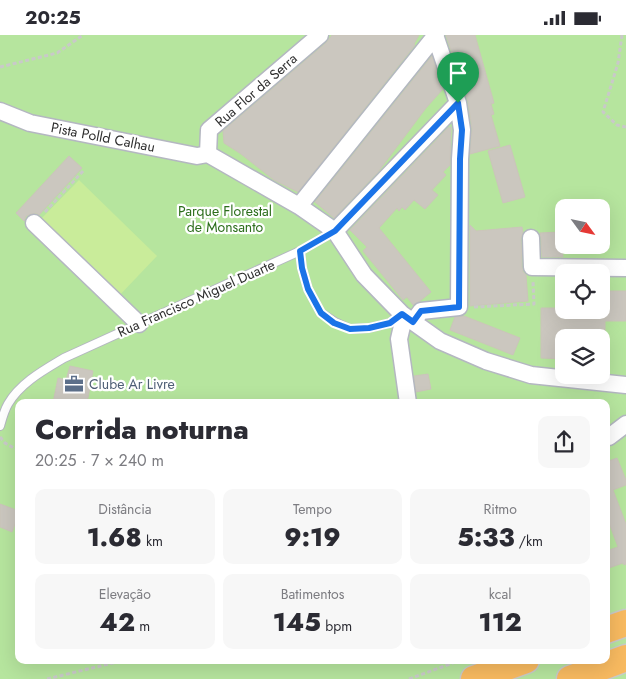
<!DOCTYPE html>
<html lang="pt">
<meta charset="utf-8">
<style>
body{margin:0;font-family:Jost,sans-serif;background:#f7f7f7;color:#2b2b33;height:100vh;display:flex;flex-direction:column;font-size:19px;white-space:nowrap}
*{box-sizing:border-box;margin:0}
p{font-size:16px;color:#7c7c81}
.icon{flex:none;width:28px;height:28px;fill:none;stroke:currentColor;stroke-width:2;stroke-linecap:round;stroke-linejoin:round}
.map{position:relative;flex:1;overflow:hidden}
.details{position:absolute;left:15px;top:364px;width:595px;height:265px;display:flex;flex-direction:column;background:#fff;border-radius:10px;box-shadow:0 5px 20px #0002}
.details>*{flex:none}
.needle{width:32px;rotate:123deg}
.buttons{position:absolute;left:555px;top:164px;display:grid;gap:10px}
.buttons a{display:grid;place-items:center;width:55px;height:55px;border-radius:10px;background:#fff;box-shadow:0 5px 20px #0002;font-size:25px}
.pin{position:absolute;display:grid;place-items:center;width:42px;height:42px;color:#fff;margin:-51px -21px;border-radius:50% 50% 50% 0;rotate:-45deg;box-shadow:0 0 5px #0007}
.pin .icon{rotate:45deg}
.round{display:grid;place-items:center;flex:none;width:52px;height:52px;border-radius:10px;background:#f7f7f7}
.overview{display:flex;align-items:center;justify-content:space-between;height:85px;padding:0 20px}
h1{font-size:28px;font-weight:800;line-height:38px}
.figures{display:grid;grid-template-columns:repeat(3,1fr);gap:8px;height:85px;padding:5px 20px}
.figures div{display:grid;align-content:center;border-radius:10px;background:#f7f7f7;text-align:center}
.figures b{font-size:25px;font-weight:800}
.figures small{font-size:14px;font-weight:400}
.figures p{font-size:14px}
.status{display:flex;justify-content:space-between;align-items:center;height:35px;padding:0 25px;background:#fff;direction:ltr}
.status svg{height:14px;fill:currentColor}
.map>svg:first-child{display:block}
.green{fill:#b6e59e;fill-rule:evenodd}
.pitch{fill:#c9ec9a}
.building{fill:#cbc7bf;stroke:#cbc5ba}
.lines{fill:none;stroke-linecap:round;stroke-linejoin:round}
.service-casing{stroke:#b4b7c1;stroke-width:10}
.minor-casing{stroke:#b4b7c1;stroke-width:19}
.trunk-casing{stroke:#c9c9c9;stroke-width:29}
.path{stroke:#c9c9c9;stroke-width:3;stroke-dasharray:4 2.5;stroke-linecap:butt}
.service{stroke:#fff;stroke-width:8}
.minor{stroke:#fff;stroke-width:16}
.trunk{stroke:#f8ba60;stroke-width:26}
.route-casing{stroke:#fff;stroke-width:10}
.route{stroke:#1a73e8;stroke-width:6}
.labels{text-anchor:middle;stroke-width:4.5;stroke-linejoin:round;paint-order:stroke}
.street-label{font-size:14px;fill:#2e2e2e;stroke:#fff}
.park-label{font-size:14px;fill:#2c6e1b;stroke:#fff}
.service-label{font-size:14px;fill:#4e5e75;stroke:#fff;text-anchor:start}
</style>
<div class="status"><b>20:25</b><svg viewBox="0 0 49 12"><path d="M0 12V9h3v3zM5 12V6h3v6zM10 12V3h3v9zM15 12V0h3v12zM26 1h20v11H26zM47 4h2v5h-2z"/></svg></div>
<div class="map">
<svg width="626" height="644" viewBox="0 0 626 644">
<rect width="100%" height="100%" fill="#efe9e1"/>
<!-- green -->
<path class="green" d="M0,0H626V644H0ZM564,172H601V210H564ZM564,238H601V275H564ZM564,302H601V340H564ZM19,368H606V625H19Z"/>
<!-- pitch -->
<path class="pitch" d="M79,145L157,221L117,263L38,187Z"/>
<!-- building -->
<path class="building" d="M332,0H419L414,9L415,10L298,157L274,145L241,119L224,108L223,96L326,8Z
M446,0H475L494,68L491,69L494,79L491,80L500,111L470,119L472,94L468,66Z
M432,21L443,54L426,73L378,137L334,183L315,167Z
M451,92L450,130L443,137L446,140L432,155L438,160L425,174L414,165L405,175L402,172L399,176L397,173L379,193L431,257L420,266L413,270L407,262L403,265L363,216L367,212L350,195L448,93Z
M510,110L525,162L503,168L488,116Z
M69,121L82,133L39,180L36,178L31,179L26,181L24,186L16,178Z
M470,190L476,196L522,192L523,198L521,203L522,232L523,237L526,240L528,266L470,271Z
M561,197L563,222H542L541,203L540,198Z
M601,256H626V286H605V302H564V324L541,323V273H564V275H601Z
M464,281L520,303L513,320L450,295L455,282Z
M70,331L93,336L87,368H53L58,343L66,345Z
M428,339L431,354L416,357L414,341Z
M617,423L626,445V450L613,455L626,489V529L624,530L623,528L606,534V516L618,512L606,480V427Z
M0,469L19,476V479L12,497L0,492Z"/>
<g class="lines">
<!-- service casing -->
<g class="service-casing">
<path id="service" d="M300,216L302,233L308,254L321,278L335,287L350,294L369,293L390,288L402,279
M0,391C2,384 4,376 8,369C20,348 44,335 64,323L300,216L335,196"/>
</g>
<!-- minor casing -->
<g class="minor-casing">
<path id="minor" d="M0,76L30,88L197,121L208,119
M208,119L299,171L335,196L364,240L402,279L440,306L486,326L531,340L626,350
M208,119L209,95L320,0
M299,171L436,0
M34,188L139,289
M335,196L458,68
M531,203L532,232L626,233
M408,283L402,291L399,304L408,368
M413,287L421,276L459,272L460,124L462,95L458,68L435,0
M609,402L626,389"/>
</g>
<!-- trunk casing -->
<g class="trunk-casing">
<path id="trunk" d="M606,595L626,588
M474,644L526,625
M570,644L626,623"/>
</g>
<!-- path -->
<path class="path" d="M622,0L618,28L603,77L617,90L626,92
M0,32L57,18L83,0
M45,177L83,136
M474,272L534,269L533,247
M119,368H133
M0,402L5,408L19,416
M388,629V625
M47,644L125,625
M409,644L461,625"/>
<!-- service -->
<use href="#service" class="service"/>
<!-- minor -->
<use href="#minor" class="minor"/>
<!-- trunk -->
<use href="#trunk" class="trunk"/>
</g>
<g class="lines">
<!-- route casing -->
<g class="route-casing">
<path id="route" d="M458,68L462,95L460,124L459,272L421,276L413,287L402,279L390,288L369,293L350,294L334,288L321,278L308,254L302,233L300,216L335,196Z"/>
</g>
<!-- route -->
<use href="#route" class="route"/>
</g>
<!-- icons -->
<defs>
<g id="office-bare" transform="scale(1.5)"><path d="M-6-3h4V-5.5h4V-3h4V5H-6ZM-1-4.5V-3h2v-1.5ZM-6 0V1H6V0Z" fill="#5c6f8a" stroke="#fff" stroke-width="2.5" paint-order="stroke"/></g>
</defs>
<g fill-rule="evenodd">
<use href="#office-bare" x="74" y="349"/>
</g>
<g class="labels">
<!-- street labels -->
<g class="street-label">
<text transform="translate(256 55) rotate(-41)" y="5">Rua Flor da Serra</text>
<text transform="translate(103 102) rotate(11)" y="5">Pista Polld Calhau</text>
<text transform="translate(196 263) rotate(-24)" y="5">Rua Francisco Miguel Duarte</text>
</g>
<!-- park labels -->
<g class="park-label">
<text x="225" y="181">Parque Florestal<tspan x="225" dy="16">de Monsanto</tspan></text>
</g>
<!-- service labels -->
<g class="service-label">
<text x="89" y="354">Clube Ar Livre</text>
</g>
</g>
</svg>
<div class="buttons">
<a><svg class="needle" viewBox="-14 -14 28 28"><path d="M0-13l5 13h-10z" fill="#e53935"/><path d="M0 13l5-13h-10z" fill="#7c7c81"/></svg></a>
<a><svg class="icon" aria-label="locate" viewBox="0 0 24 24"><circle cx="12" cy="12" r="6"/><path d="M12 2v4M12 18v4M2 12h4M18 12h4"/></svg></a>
<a><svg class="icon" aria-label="layers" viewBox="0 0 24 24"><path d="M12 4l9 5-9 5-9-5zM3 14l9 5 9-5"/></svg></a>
</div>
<div class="pin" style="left:458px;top:68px;background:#1e9e55"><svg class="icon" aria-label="arrive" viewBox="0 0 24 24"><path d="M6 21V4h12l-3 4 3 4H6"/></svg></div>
<section class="details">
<div class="overview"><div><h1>Corrida noturna</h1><p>20:25 · 7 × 240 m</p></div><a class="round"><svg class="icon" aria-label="share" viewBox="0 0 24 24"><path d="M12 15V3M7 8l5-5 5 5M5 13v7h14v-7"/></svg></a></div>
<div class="figures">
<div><p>Distância</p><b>1.68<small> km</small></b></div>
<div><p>Tempo</p><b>9:19</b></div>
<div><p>Ritmo</p><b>5:33<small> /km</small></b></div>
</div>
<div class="figures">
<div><p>Elevação</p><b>42<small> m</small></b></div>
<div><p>Batimentos</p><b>145<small> bpm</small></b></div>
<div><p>kcal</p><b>112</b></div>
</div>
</section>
</div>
